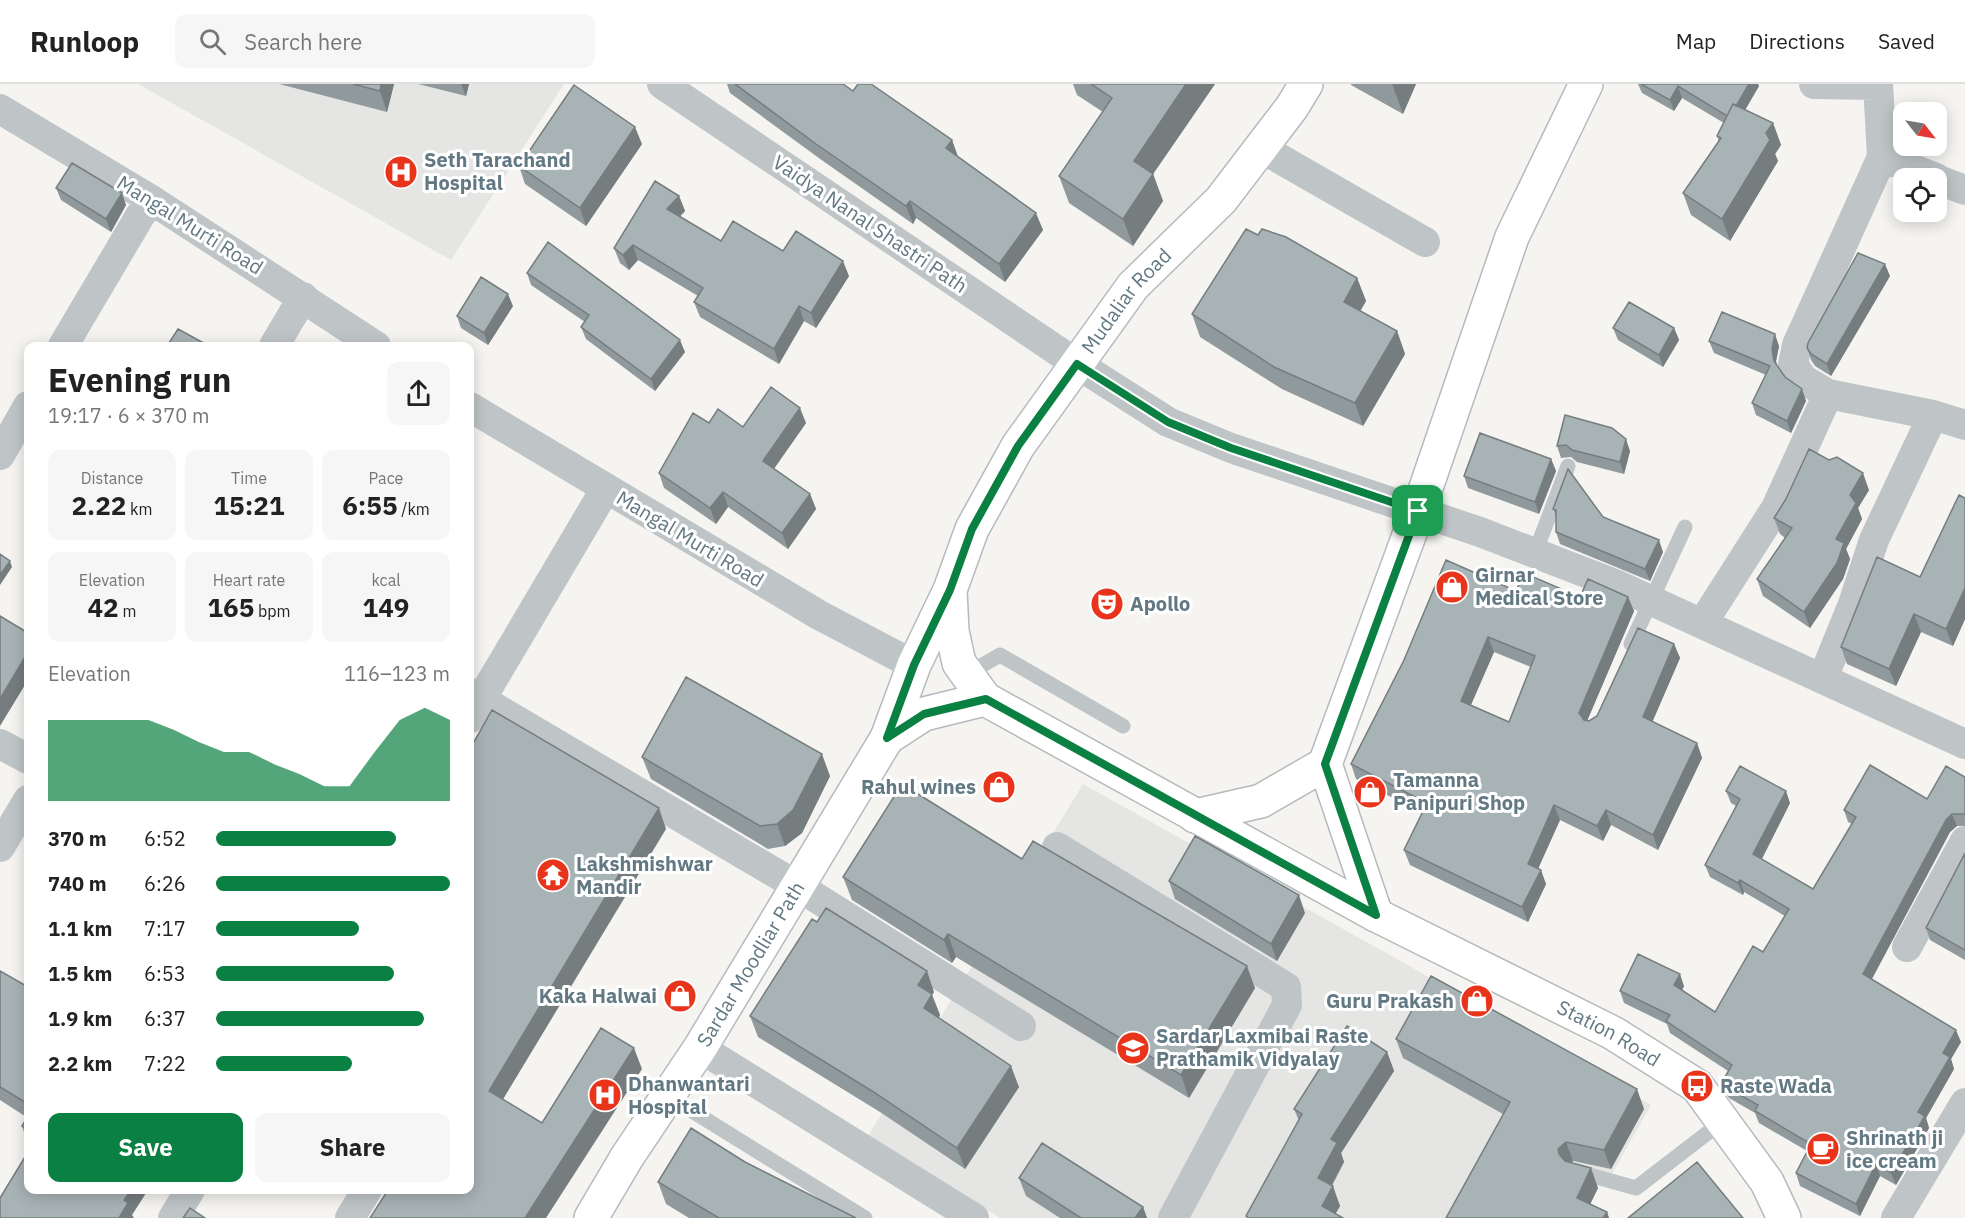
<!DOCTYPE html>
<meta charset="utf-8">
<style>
body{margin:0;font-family:"IBM Plex Sans",sans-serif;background:#f6f6f6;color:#222;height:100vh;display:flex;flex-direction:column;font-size:22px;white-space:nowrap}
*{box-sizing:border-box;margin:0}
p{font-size:20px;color:#767676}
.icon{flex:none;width:33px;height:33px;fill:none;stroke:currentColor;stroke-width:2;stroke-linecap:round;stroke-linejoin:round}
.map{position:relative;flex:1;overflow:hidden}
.details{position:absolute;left:24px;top:258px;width:450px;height:852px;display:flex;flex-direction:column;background:#fff;border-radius:12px;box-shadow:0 3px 15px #0003}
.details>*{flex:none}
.needle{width:39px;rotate:121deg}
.buttons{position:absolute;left:1893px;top:18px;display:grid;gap:12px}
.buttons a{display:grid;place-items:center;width:54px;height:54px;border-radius:12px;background:#fff;box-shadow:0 3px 15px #0003;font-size:30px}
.pin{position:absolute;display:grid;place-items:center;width:51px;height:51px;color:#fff;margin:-26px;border-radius:12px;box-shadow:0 3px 9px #0006}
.round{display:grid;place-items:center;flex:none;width:63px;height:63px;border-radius:12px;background:#f6f6f6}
.overview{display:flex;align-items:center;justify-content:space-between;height:102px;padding:0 24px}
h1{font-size:33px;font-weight:800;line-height:45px}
.stats{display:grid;grid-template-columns:repeat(3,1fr);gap:9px;height:102px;padding:6px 24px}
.stats div{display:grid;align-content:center;border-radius:12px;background:#f6f6f6;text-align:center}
.stats b{font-size:26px;font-weight:800}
.stats small{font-size:16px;font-weight:400}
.stats p{font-size:16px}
.chart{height:168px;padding:12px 24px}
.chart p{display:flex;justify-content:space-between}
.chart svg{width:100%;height:108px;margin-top:6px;fill:#0b8043;opacity:.7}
.primary-button{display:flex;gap:12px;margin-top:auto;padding:12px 24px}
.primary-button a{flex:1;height:69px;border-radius:12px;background:#0b8043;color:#fff;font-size:24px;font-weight:800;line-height:69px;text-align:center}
.primary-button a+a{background:#f6f6f6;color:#222}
ul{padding:0 24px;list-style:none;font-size:20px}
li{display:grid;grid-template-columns:96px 72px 1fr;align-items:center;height:45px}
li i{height:15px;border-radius:8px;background:#0b8043}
header{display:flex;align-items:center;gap:36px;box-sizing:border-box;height:84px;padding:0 30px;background:#fff;border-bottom:2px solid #e0e0e0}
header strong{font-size:28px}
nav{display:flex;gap:33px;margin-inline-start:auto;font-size:21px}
.search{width:420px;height:54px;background:#f6f6f6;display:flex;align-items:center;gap:15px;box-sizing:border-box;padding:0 21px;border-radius:12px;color:#767676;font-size:22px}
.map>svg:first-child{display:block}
.built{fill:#e5e6e4}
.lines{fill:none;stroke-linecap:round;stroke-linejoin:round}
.secondary-casing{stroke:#b4babe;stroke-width:36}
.lane{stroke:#bfc5c7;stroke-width:15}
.street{stroke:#bfc5c7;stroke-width:30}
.secondary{stroke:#fff;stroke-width:33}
.wall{fill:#909a9d;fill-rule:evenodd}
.shaded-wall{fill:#767d7f}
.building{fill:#a8b3b6;stroke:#767d7f;stroke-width:1.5;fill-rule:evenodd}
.route-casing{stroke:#fff;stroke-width:12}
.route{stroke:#0b8043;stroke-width:8}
.labels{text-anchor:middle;stroke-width:6;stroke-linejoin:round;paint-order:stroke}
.poi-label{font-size:20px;font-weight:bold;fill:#627883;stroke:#fff;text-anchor:start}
.street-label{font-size:20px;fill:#627883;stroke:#fff}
</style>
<header>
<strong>Runloop</strong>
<div class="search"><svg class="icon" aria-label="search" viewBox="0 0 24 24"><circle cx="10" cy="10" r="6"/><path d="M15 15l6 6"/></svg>Search here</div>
<nav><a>Map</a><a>Directions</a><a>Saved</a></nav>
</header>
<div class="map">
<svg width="1965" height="1134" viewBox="0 0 1965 1134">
<rect width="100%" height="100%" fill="#f5f4f1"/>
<!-- built -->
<path class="built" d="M138,0H564L451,176Z
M1083,700L1397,875L1651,1021L1608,1097L1567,1074L1534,1134H1000L868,1052Z"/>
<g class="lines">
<!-- secondary casing -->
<g class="secondary-casing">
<g id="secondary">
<path id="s1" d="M950,507L952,547L959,579L985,615L1376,831L1613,949L1697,1002L1767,1098L1784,1134"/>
<path d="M887,654L924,630L985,615"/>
<path d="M1195,732L1261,717L1325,680"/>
<path d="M1376,831L1325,680L1418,427L1512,153L1586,0"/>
<path id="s2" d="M591,1134L627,1073L700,964L887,654L914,581L950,506L972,445L1018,362L1133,202L1221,116L1292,23L1306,0"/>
</g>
</g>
<!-- lane -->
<path class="lane" d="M1535,469L1568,382
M1631,560L1685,443
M967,590L1000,571L1123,642
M668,1012L865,1134
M1575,1087L1636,1104L1723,1037"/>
<!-- street -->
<path class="street" d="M662,0L1077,280L1168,338L1231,364L1480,448L1615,500L1965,660
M1814,0L1878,1
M0,25L150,115L376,262
M1261,64L1425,158
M1882,73L1936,94
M1936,95L1965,106
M63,262L150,115
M274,262L303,213
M1828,310L1933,331L1965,341
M470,323L819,531L914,581
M0,371L28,322
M1702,540L1776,424L1828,310L1803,295L1793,280L1797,261L1882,73L1878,0
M1823,594L1853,520L1874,456L1933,331
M470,609L799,803L1021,942
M470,634L606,404
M0,660L28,675
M0,763L28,716
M1057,763L1286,903L1287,921L1173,1134
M1907,863L1965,757
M700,964L974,1134
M173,1134L190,1106
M350,1134L367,1106
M1896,1134L1965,1019"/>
<!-- secondary -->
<use href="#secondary" class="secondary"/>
</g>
<!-- wall -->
<path class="wall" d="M279,0H394L387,28Z
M418,0H469L466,12Z
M727,0H843L853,7L952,56L958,73L1043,146L1005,198L916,134L913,140L823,77L730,9Z
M1073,0H1215L1153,90L1163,117L1133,162L1069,119L1059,92L1103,28L1077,11Z
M1351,0H1416L1403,30L1351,1Z
M1638,0H1758L1759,2L1745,26L1773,39L1781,61L1775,70L1778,77L1730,157L1691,131L1683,109L1719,58L1717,52L1724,39L1682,14L1674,27L1642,9Z
M642,60L586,142L525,100L519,82Z
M56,104L126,121L111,148L61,116Z
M679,112L685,127L680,132L721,157L783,167L849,192L816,244L804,237L779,280L700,233L694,218L698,212L638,176L629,186L620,179L614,164Z
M527,189L685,268L655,307L586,255L581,243L585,238L531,201Z
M1890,192L1831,292L1815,282L1811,276L1807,264Z
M1357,194L1366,217L1360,227L1397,247L1405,270L1363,342L1282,305L1200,253L1192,230Z
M513,222L488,261L461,244L457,232Z
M1613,244H1674L1679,256L1663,283L1618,256Z
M1709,257L1779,262L1776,277L1777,281L1785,293L1802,305L1806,317L1791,349L1756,331L1752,319L1766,291L1714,269Z
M1565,331L1630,367L1624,390L1577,378L1571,373L1561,374L1557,362Z
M806,339L774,384L810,410L816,425L788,465L728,423L716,440L664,404L659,389L743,343Z
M1551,375L1556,387L1539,430L1468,404L1464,392Z
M1869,406L1858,424L1862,435L1846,465L1850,475L1843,495L1810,544L1763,512L1757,495L1785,454L1780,450L1774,434Z
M1965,414V535L1953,562L1921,548L1896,602L1847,580L1841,563L1920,493Z
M1553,425L1603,433L1663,468L1650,497L1560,460L1556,448V432Z
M1516,507L1580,513H1628L1634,527L1587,637H1589L1597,632L1674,560L1680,574L1652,638L1697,659L1702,674L1658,766L1611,741L1603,757L1560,736L1538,784L1546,800L1528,838L1410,781L1404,766L1422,729L1356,695L1351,680L1404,576ZM1494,568L1531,583L1509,638L1471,621Z
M642,673L830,692L802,749L785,762L768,765L651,695Z
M1965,693V742H1957L1950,748L1872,895L1961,958L1951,975L1954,985L1926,1034L1929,1044L1896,1101L1880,1092L1860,1132L1800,1102L1796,1089L1807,1067L1759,1039L1755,1029L1729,1014L1726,1010L1722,998L1728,987L1670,949L1667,940L1624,919L1620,907L1684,902L1682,906L1715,928L1763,868L1785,832L1744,808L1743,811L1710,793L1705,781L1736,722L1731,719L1726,707L1790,719L1762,775L1813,805L1852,740L1848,738L1844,726L1927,715Z
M1965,769V876L1930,856L1926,844Z
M1022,775L1255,904L1189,1014L956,873L952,879L852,816L843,793Z
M1169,797L1305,829L1277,877L1175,815Z
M0,887L28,903V1060L22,1042L28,1034L0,1016Z
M934,908L932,911L940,931L939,934L1019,1003L965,1085L880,1028L758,953L750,932Z
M1396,955L1644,1025L1611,1085L1573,1077L1572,1079L1598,1104L1590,1120L1607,1128L1609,1134H1446L1503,1030L1403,974Z
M1387,968L1394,987L1341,1069L1344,1078L1332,1102L1340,1122L1335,1130L1343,1134H1247L1246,1132L1299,1037L1294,1025Z
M745,1078L856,1134H689L666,1120L658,1098Z
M1019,1094L1143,1123L1147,1134H1060L1026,1112Z"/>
<!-- shaded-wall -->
<path class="shaded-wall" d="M381,0H394L387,28L380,7Z
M461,0H469L466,12Z
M1186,0H1215L1153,90L1163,117L1133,162L1123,135L1134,77Z
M1392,0H1416L1403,30Z
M1749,0H1758L1759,2L1734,45L1730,34Z
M1678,2L1682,14L1674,27L1670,16Z
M1773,39L1781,61L1775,70L1778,77L1730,157L1722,135L1766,49Z
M635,43L642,60L586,142L580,124Z
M952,56L958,73L946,64Z
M122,109L126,121L111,148L106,135Z
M679,112L685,127L673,140L667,125Z
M910,117L916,134L913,140L906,122Z
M1036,129L1043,146L1005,198L999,180Z
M633,161L638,176L629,186L623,171Z
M843,177L849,192L816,244L811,229Z
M1885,180L1890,192L1831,292L1827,280Z
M1357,194L1366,217L1353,240L1344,218Z
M508,210L513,222L488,261L484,249Z
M799,222L804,237L779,280L774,265Z
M1674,244L1679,256L1663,283L1659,271Z
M1397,247L1405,270L1363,342L1355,319Z
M1775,250L1779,262L1776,277L1778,289L1774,277L1772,265Z
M680,256L685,268L655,307L651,295Z
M1802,305L1806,317L1791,349L1787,337Z
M800,324L806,339L769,392L763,377Z
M1626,355L1630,367L1624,390L1620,378Z
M1551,375L1556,387L1539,430L1535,418Z
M1863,389L1869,406L1858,424L1862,435L1846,465L1850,475L1843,495L1810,544L1804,528L1850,411Z
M723,408L728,423L716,440L710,424Z
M810,410L816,425L788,465L782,449Z
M1659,456L1663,468L1650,497L1645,485Z
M10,477L12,483L0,501V491Z
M1965,504V535L1953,562L1946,545Z
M1628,513L1634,527L1584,644L1579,629Z
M1914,530L1921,548L1896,602L1889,585Z
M1488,553L1494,568L1466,632L1461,617Z
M1674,560L1680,574L1648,648L1643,633Z
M28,568V596L0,642V615Z
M1697,659L1702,674L1658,766L1653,751Z
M822,670L830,692L802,749L785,762L777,740Z
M1786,707L1790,719L1758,782L1753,770Z
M1554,721L1560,736L1534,794L1528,780Z
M659,724L666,745L496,1027L489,1007Z
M1606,726L1611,741L1603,757L1597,742Z
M1952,730L1957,742L1950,748L1868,902L1863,890L1946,736Z
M1541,786L1546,800L1528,838L1522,823Z
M1740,796L1744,808L1743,811L1738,799Z
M1299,811L1305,829L1277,877L1271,860Z
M948,850L956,873L952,879L944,856Z
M1247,882L1255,904L1189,1014L1181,991Z
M927,887L934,908L932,911L940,931L932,945L924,924L918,901Z
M1680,890L1684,902L1679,913L1674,901Z
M1956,946L1961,958L1951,975L1954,985L1926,1034L1929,1044L1896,1101L1891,1089L1943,969Z
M634,964L642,985L546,1134H525Z
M1387,968L1394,987L1341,1069L1344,1078L1325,1113L1318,1094L1331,1055Z
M1011,982L1019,1003L965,1085L957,1064Z
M1637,1005L1644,1025L1611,1085L1604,1066Z
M1566,1058L1573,1077L1566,1085L1559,1070L1558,1065Z
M1876,1080L1880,1092L1860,1132L1856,1120Z
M1591,1084L1598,1104L1584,1133L1577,1114Z
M1333,1102L1340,1122L1333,1134L1322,1122Z
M131,1106H148L132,1131L134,1134H119L124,1116Z
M1143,1123L1147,1134H1135Z
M1607,1128L1609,1134H1603Z"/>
<!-- building -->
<path class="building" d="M353,0H381L380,7Z
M735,0H843L853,7L858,0H871L952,56L946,64L1036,129L999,180L910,117L906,122L816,60Z
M1091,0H1186L1134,77L1153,90L1123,135L1059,92L1112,14Z
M1641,0H1749L1736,22L1733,20L1727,32L1678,2L1670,16Z
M574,1L635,43L580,124L519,82Z
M1733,20L1773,39L1766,49L1770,56L1722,135L1683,109L1721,54L1717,52Z
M72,79L122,109L106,135L56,104Z
M655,97L679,112L667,125L721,157L733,137L783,167L796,147L843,177L811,229L799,222L774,265L694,218L703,204L633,161L623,171L614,164Z
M1246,145L1258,151L1262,145L1286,153L1357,194L1344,218L1397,247L1355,319L1274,283L1192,230Z
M548,158L680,256L651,295L581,243L589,231L527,189Z
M1858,169L1885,180L1827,280L1811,270L1807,264L1808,259Z
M481,193L508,210L484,249L457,232Z
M1629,218L1674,244L1659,271L1613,244Z
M1722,228L1775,250L1772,265L1774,277L1785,293L1802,305L1787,337L1752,319L1770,282L1709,257Z
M178,245L209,262H167Z
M771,303L800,324L763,377L810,410L782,449L723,408L710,424L659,389L693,329L709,339L718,325L743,343Z
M1565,331L1612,344L1626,355L1620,378L1572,366L1566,361L1557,362Z
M1480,349L1551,375L1535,418L1464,392Z
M1809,365L1829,376L1837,373L1863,389L1850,411L1856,419L1836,455L1844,459L1837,479L1804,528L1757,495L1792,444L1774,434L1786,415Z
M1568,385L1603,433L1659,456L1645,485L1556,448V426L1553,425Z
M1959,411L1965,414V504L1946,545L1914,530L1889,585L1841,563L1877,473L1920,493Z
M0,470L10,477L0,491Z
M1446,476L1516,507L1524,489L1580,513L1588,495L1628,513L1579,629L1584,636L1589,637L1597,632L1638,544L1674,560L1643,633L1697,659L1653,751L1606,726L1597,742L1554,721L1528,780L1541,786L1522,823L1404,766L1427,719L1351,680L1404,576ZM1488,553L1535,572L1509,638L1461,617Z
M0,532L28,549V568L0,615Z
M686,593L822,670L793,726L777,740L760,742L642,673Z
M492,626L659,724L489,1007L542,1039L601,944L634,964L525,1134H370L388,1106H470V665Z
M1870,681L1927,715L1946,682L1965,693V730H1952L1946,736L1863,890L1956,946L1943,969L1950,973L1918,1028L1925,1032L1891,1089L1876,1080L1856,1120L1796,1089L1811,1060L1755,1027L1758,1021L1724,1002L1722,998L1732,981L1666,937L1670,931L1620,907L1638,870L1680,890L1674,901L1715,928L1753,862L1763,868L1789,825L1740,796L1738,799L1705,781L1740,715L1726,707L1740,682L1786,707L1753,770L1813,805L1856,733L1844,726Z
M902,700L1022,775L1033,757L1247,882L1181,991L948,850L944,856L843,793Z
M1195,752L1299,811L1271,860L1169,797Z
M1965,769V866L1926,844Z
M826,824L927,887L918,901L932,910L924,924L1011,982L957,1064L872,1007L750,932L812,835L817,838Z
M0,887L28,903V1020L0,1003Z
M1431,892L1637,1005L1604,1066L1566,1058L1558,1065L1559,1070L1565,1077L1591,1084L1577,1114L1607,1128L1603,1134H1446L1510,1018L1396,955Z
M1347,942L1387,968L1331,1055L1337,1059L1318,1094L1333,1102L1322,1122L1343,1134H1249L1246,1132L1302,1030L1294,1025Z
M28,1032V1046L22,1042Z
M691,1044L745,1078L856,1134H719L658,1098Z
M1042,1059L1143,1123L1135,1134H1081L1019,1094Z
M28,1068V1106H131L124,1116L128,1119L119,1134H0V1114Z
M1697,1078L1743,1134H1628Z
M190,1124L205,1134H183Z"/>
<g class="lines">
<!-- route casing -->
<g class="route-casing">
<path id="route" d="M1077,280L1168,338L1231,364L1418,427L1325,680L1376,831L986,615L924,630L887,654L914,581L950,506L972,445L1018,362Z"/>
</g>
<!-- route -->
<use href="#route" class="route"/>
</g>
<!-- icons -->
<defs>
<g id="hospital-disc" transform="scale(1.725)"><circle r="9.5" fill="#e9341c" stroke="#fff"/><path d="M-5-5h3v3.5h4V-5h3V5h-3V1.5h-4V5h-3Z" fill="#fff"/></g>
<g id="shop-disc" transform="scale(1.725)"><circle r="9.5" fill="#e9341c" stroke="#fff"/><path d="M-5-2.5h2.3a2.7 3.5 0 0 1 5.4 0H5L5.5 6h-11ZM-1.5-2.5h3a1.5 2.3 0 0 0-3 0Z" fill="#fff"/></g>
<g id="theatre-disc" transform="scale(1.725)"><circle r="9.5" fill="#e9341c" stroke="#fff"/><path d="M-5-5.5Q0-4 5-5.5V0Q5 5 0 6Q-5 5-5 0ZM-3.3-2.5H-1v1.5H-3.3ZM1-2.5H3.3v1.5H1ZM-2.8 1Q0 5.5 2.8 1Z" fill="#fff"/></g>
<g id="temple-disc" transform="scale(1.725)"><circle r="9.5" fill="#e9341c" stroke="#fff"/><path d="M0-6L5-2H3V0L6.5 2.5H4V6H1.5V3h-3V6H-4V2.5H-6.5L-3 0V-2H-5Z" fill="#fff"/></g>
<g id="school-disc" transform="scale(1.725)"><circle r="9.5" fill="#e9341c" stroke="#fff"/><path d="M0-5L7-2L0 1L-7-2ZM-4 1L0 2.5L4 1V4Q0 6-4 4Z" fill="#fff"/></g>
<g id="bus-disc" transform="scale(1.725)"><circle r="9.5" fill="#e9341c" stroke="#fff"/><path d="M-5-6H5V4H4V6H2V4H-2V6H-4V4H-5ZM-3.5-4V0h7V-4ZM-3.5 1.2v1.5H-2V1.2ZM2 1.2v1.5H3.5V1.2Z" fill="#fff"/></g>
<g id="cafe-disc" transform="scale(1.725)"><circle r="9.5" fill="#e9341c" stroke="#fff"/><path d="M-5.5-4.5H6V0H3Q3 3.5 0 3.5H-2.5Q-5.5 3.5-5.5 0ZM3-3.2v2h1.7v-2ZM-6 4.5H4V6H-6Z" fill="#fff"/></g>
</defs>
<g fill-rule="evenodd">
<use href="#hospital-disc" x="401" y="88"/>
<use href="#shop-disc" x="1452" y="503"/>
<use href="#theatre-disc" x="1107" y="520"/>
<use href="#shop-disc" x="999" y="703"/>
<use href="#shop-disc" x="1370" y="708"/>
<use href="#temple-disc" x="553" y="791"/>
<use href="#shop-disc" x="680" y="912"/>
<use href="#shop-disc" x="1477" y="917"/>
<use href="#school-disc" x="1133" y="964"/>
<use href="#bus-disc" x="1697" y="1002"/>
<use href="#hospital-disc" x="605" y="1011"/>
<use href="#cafe-disc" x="1823" y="1065"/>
</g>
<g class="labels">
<!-- poi labels -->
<g class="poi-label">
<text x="424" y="83">Seth Tarachand<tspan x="424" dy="23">Hospital</tspan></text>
<text x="1475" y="498">Girnar<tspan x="1475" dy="23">Medical Store</tspan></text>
<text x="1130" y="527">Apollo</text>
<text x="1393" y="703">Tamanna<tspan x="1393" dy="23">Panipuri Shop</tspan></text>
<text x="976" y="710" text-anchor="end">Rahul wines</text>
<text x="576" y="787">Lakshmishwar<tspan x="576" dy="23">Mandir</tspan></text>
<text x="657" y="919" text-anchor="end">Kaka Halwai</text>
<text x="1454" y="924" text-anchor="end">Guru Prakash</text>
<text x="1156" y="959">Sardar Laxmibai Raste<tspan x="1156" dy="23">Prathamik Vidyalay</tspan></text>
<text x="628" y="1007">Dhanwantari<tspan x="628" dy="23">Hospital</tspan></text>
<text x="1720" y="1009">Raste Wada</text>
<text x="1846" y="1061">Shrinath ji<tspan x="1846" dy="23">ice cream</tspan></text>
</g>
<!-- street labels -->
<g class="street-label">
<text transform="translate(870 140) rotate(34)" y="7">Vaidya Nanal Shastri Path</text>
<text transform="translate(190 141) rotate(32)" y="7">Mangal Murti Road</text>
<text dy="7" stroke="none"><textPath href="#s2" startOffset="1066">Mudaliar Road</textPath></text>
<text transform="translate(690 455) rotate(31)" y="7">Mangal Murti Road</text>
<text dy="7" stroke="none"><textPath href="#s2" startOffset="300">Sardar Moodliar Path</textPath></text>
<text dy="7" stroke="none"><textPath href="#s1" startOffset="825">Station Road</textPath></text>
</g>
</g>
</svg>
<div class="buttons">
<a><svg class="needle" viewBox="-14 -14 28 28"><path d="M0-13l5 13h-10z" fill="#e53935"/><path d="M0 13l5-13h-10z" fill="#767676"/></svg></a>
<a><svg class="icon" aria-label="locate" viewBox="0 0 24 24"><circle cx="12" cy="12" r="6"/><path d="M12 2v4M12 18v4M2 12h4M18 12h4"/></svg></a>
</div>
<div class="pin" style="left:1418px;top:427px;background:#1e9e55"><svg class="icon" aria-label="arrive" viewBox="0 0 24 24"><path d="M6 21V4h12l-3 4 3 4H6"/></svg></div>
<section class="details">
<div class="overview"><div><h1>Evening run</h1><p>19:17 · 6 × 370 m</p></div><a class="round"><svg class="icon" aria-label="share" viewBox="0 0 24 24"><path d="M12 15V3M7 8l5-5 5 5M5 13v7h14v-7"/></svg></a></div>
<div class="stats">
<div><p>Distance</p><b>2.22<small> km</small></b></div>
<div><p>Time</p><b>15:21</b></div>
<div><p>Pace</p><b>6:55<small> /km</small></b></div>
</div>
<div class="stats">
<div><p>Elevation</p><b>42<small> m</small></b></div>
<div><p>Heart rate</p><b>165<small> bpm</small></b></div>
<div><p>kcal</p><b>149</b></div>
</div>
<div class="chart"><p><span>Elevation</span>116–123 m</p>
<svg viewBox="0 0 160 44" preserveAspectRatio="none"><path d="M0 44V11L10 11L20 11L30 11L40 11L50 15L60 20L70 24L80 24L90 29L100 33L110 38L120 38L130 24L140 11L150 6L160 11V44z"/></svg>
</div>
<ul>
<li><b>370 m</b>6:52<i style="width:77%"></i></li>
<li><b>740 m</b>6:26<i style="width:100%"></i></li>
<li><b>1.1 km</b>7:17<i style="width:61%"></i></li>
<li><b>1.5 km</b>6:53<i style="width:76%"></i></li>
<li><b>1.9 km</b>6:37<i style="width:89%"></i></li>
<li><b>2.2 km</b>7:22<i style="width:58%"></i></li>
</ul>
<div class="primary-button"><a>Save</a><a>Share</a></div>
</section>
</div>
